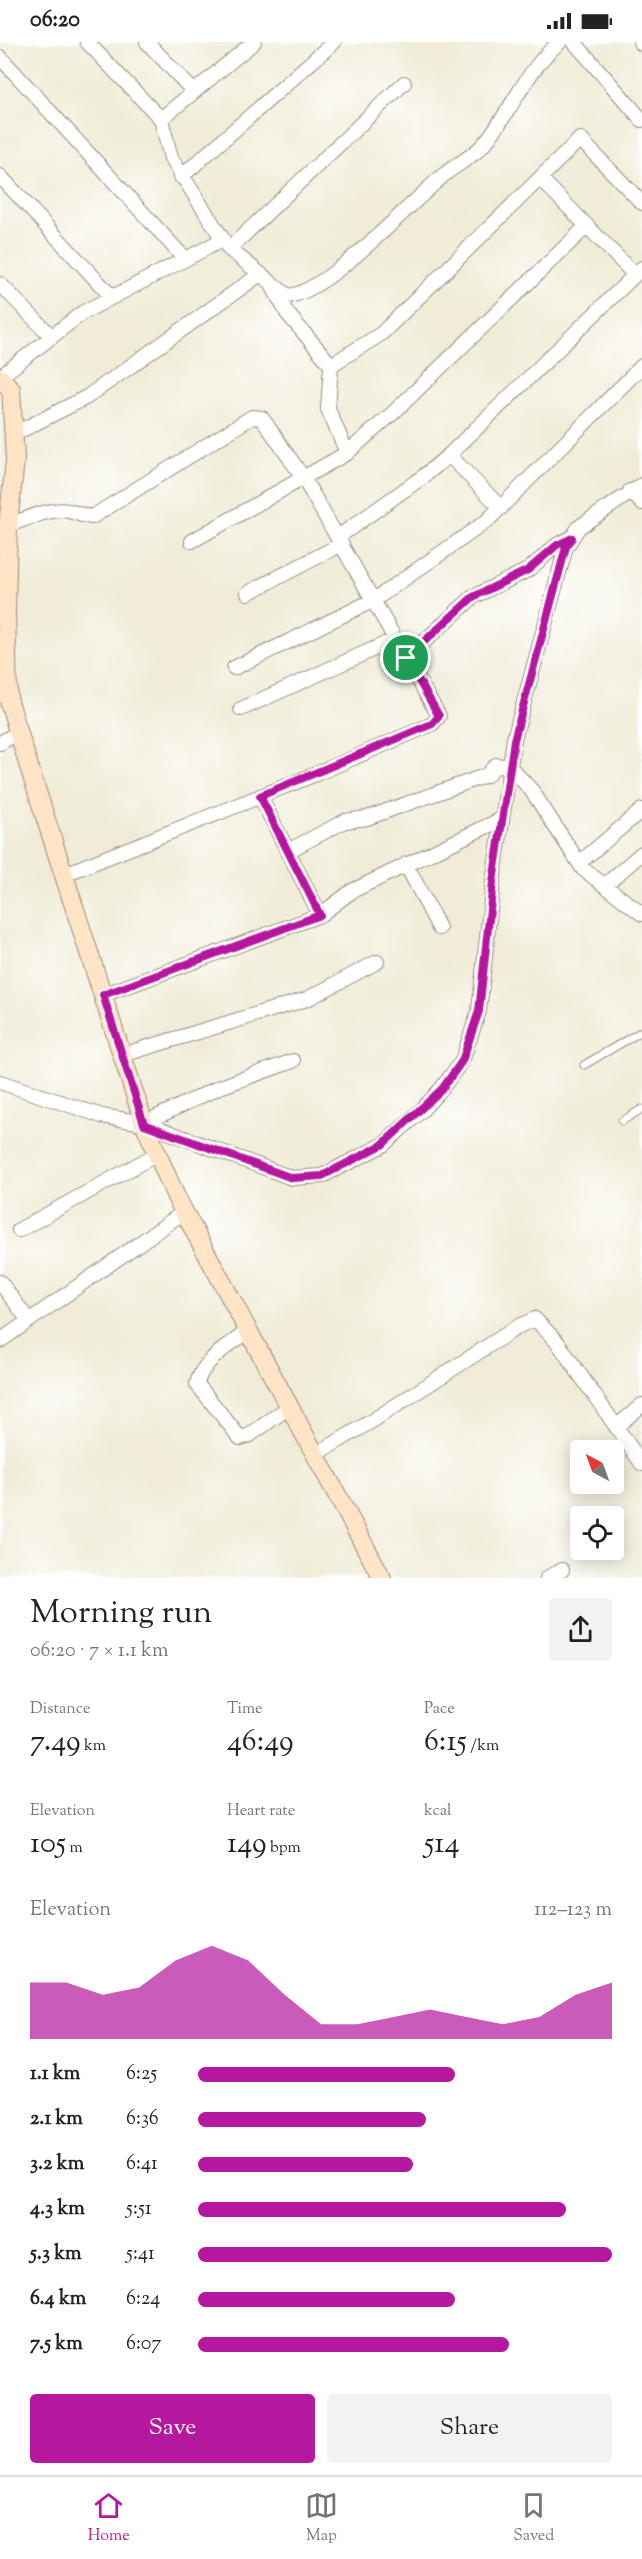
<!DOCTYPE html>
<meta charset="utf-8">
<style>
body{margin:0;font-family:"Sorts Mill Goudy",serif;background:#f2f2f2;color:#222;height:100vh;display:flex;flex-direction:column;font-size:22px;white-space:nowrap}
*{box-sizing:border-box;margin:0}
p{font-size:20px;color:#767676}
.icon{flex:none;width:33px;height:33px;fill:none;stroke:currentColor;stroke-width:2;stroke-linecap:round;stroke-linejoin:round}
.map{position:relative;height:1536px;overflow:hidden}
.details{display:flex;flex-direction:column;background:#fff;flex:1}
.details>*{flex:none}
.needle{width:39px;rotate:319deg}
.tools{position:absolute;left:570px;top:1398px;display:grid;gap:12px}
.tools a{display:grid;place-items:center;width:54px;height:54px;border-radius:6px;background:#fff;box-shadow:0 3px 15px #0003;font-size:30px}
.pin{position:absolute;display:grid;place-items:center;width:51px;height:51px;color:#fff;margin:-26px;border:3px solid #fff;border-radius:50%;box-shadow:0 2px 6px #0007}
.round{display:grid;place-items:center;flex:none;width:63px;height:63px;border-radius:6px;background:#f2f2f2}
.summary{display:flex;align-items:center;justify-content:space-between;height:102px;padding:0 30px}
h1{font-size:33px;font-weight:600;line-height:45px}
.figures{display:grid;grid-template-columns:repeat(3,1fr);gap:9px;height:102px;padding:6px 30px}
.figures div{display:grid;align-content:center}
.figures b{font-size:30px;font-weight:600}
.figures small{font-size:16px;font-weight:400}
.figures p{font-size:16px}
.chart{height:168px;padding:12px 30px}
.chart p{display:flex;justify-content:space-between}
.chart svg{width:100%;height:108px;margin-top:6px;fill:#b5179e;opacity:.7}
.action{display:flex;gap:12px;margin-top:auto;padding:12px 30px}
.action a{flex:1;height:69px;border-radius:6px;background:#b5179e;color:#fff;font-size:24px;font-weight:600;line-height:69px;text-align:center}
.action a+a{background:#f2f2f2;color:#222}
ul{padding:0 30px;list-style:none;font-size:20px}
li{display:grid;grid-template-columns:96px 72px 1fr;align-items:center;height:45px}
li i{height:15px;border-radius:8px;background:#b5179e}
.status{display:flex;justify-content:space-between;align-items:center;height:42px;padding:0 30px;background:#fff;direction:ltr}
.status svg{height:16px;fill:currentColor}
.tab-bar{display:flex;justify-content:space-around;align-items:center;height:84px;border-top:2px solid #e0e0e0;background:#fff;font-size:16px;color:#767676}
.tab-bar a{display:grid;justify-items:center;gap:3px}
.tab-bar .selected{color:#b5179e}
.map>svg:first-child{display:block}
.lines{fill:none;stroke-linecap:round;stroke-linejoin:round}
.lane-casing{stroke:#968b7a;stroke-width:9}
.street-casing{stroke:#968b7a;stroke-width:16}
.secondary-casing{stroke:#968b7a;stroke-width:20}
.lane{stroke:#fff;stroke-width:7}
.street{stroke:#fff;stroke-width:14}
.secondary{stroke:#ffe4c6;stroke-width:18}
.route-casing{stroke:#fff;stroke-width:12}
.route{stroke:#b5179e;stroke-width:8}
</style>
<div class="status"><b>06:20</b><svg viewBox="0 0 49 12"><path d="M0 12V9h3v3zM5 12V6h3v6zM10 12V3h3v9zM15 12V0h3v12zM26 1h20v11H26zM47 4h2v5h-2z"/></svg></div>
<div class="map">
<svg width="642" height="1536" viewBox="0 0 642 1536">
<rect width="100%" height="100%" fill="#fff"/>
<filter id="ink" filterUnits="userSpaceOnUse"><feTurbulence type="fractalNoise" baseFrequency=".0167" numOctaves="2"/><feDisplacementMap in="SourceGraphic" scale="12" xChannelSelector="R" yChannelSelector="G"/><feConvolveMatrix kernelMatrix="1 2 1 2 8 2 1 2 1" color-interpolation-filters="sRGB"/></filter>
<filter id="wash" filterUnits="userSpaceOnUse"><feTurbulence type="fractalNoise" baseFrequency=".008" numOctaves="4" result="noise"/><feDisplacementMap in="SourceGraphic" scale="24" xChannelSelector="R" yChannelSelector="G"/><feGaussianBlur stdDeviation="1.35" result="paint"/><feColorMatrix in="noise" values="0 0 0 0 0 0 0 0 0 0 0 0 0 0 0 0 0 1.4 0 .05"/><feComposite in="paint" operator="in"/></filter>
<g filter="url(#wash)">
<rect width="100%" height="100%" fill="#f0ecd7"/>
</g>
<g filter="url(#ink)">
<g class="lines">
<!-- lane casing -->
<g class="lane-casing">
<path id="lane" d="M584,1023L642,989
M622,1079L642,1067"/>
</g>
<!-- street casing -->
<g class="street-casing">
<path id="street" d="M87,0L161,77L171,116L229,207L288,254C327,251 411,160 445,132C458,121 473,115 484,102C512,69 526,27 560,0
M147,0L194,50
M574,0L642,78
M640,0L642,2
M0,15L185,217
M161,77L254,0
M0,134L112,255
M181,135L334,0
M541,137L635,233
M229,207L404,41
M0,242L52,295
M273,245L287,271L331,323L328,367L347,411
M331,323L381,292L580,97L642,161
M0,335L82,271L222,198
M14,392L87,355L259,233
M449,413L501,466
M630,449L642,461
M8,483C26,478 49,465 69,469C77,471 83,474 92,475L252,375L262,376L304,437L439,674L432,682L316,732L65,832
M338,495L424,434L449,413L642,226
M192,499L347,411L393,371L587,184
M248,551L342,502
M406,616L473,555L528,528L557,503L571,496
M234,626L374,558L487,479L642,324
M241,667L396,597
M0,701L19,690
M260,754L320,873
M288,809L345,779L367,776L487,733L496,723L510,725L532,749L583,827L642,872
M579,821L642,768
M406,822L439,886
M605,843L642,811
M103,953L320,873L352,849L502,777
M122,1013L307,957L377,920
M0,1040L102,1074L144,1081L292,1136L322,1134L383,1103L421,1069L442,1046L462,1019L479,969L493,840L514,697L566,505L579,485L642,443
M144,1081L220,1045L293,1019
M19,1188L157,1112
M0,1240L29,1279
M248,1289C230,1303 202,1318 197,1342L240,1396L250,1393L289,1365
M0,1299L184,1170
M616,1385L642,1363
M315,1413L372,1379L519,1284L535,1277L558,1301L642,1422
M547,1536L562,1528"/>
</g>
<!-- secondary casing -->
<g class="secondary-casing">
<path id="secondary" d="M0,336L11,347L15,418L8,483L6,570L8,656L30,728L144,1081L176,1155L382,1536"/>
</g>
<!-- lane -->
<use href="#lane" class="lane"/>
<!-- street -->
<use href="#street" class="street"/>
<!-- secondary -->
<use href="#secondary" class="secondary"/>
</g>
</g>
<g class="lines" filter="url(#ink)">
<!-- route casing -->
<g class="route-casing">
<path id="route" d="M572,496L566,505L514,698L493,840L479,969L462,1019L442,1047L382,1103L322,1134L292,1136L144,1082L103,953L320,873L260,754L432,682L439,674L406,616L473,555L528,528L557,503Z"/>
</g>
<!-- route -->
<use href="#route" class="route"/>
</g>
</svg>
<div class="tools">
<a><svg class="needle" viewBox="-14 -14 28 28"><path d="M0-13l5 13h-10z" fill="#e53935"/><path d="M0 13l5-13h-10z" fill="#767676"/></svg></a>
<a><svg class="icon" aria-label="locate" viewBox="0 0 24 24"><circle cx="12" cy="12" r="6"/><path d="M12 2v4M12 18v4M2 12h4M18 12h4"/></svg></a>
</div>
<div class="pin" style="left:406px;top:616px;background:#1e9e55"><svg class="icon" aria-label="arrive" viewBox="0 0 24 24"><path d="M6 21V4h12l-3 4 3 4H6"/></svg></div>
</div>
<section class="details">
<div class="summary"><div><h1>Morning run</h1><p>06:20 · 7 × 1.1 km</p></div><a class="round"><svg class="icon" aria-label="share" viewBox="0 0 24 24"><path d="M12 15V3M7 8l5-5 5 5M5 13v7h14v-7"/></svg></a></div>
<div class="figures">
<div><p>Distance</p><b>7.49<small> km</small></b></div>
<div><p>Time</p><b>46:49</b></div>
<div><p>Pace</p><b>6:15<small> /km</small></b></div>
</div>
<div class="figures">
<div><p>Elevation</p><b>105<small> m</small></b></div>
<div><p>Heart rate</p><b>149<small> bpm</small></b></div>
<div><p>kcal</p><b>514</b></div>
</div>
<div class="chart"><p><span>Elevation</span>112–123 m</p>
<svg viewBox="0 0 160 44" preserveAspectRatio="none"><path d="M0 44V21L10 21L20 26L30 23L40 12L50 6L60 12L70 26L80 38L90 38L100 35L110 32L120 35L130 38L140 35L150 26L160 21V44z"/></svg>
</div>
<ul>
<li><b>1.1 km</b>6:25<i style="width:62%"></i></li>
<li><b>2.1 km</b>6:36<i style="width:55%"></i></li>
<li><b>3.2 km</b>6:41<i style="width:52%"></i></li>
<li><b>4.3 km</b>5:51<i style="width:89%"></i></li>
<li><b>5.3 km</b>5:41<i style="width:100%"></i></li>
<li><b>6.4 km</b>6:24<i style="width:62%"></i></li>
<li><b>7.5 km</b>6:07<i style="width:75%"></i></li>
</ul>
<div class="action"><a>Save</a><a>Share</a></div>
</section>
<nav class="tab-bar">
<a class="selected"><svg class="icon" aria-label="home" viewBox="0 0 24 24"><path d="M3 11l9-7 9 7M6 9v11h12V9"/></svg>Home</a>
<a><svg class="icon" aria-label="map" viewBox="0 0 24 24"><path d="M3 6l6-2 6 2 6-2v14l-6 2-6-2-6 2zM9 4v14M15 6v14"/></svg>Map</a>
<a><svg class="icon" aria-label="saved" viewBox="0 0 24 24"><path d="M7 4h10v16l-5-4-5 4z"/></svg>Saved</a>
</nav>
